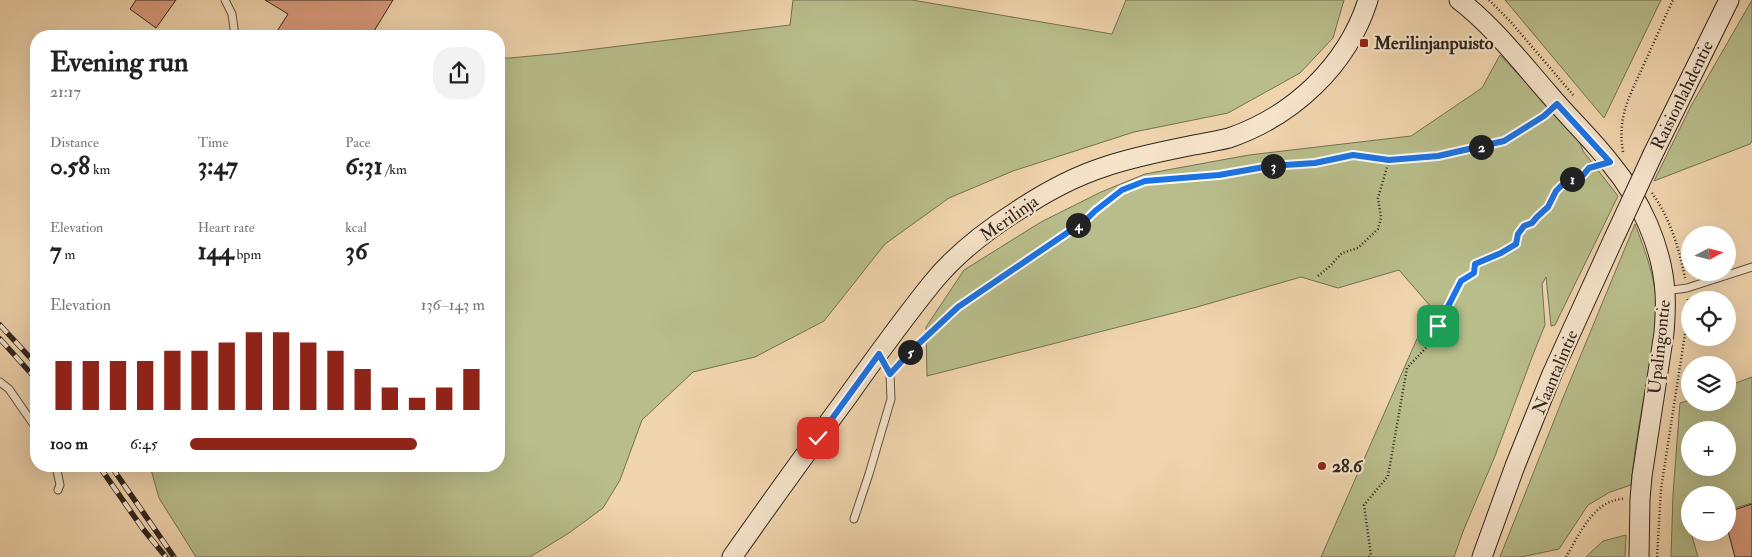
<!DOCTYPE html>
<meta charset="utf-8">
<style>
body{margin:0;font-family:"IM FELL Double Pica",serif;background:#f2f2f2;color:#222;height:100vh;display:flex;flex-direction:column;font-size:19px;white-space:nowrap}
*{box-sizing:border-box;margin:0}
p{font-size:16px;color:#767676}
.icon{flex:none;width:28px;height:28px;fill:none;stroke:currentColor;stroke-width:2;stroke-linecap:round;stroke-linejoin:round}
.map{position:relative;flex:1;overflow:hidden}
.panel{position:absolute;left:30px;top:30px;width:475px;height:442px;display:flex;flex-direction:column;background:#fff;border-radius:20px;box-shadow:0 5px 20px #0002}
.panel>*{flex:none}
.needle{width:32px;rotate:83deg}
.tools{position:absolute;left:1681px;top:226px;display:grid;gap:10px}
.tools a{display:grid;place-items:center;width:55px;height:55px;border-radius:50%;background:#fff;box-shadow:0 5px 20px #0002;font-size:25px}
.pin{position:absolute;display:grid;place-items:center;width:42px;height:42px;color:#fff;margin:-21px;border-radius:10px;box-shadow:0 2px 8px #0006}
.km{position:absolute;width:25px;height:25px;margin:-12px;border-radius:50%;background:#222;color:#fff;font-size:14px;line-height:25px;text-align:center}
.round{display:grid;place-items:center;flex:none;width:52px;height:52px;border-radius:20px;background:#f2f2f2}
.overview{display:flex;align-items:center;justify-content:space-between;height:85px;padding:0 20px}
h1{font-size:28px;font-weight:700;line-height:38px}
.metrics{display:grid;grid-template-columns:repeat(3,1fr);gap:8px;height:85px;padding:5px 20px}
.metrics div{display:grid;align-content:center}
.metrics b{font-size:25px;font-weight:700}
.metrics small{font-size:14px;font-weight:400}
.metrics p{font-size:14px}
.chart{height:140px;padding:10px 20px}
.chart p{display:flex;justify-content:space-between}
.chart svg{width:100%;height:90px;margin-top:5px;stroke:#8f2418;stroke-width:6}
ul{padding:0 20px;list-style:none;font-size:16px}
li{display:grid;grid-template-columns:80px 60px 1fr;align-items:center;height:38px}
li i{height:12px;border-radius:6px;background:#8f2418}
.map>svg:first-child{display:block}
.green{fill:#b8bd8b;stroke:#737154;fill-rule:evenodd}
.building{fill:#da9b7c;stroke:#2e251c}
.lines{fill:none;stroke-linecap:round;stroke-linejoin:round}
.lane-casing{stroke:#5e5140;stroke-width:9}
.secondary-casing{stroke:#2e251c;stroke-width:21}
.path{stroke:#2e251c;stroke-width:2.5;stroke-dasharray:1 2.5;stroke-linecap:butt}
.lane{stroke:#f5e3ca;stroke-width:7}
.secondary{stroke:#f5e3ca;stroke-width:19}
.rail-casing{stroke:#2e251c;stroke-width:5.5}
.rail{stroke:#f5e3ca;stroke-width:4;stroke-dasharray:11;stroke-linecap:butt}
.secondary-bridge-casing{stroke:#2e251c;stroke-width:21;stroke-linecap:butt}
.secondary-bridge{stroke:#f5e3ca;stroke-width:19}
.route-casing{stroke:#fff;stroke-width:10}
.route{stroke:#1a73e8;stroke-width:6}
.poi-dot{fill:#8f2418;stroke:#f5e3ca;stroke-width:2}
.labels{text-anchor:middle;stroke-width:4.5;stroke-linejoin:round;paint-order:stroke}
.poi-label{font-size:18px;font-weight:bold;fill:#2e251c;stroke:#f5e3ca;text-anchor:start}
.street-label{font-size:18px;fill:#2e251c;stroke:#f5e3ca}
</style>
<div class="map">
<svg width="1752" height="557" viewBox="0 0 1752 557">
<rect width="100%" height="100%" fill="#f0d4ad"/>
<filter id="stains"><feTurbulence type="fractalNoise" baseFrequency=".004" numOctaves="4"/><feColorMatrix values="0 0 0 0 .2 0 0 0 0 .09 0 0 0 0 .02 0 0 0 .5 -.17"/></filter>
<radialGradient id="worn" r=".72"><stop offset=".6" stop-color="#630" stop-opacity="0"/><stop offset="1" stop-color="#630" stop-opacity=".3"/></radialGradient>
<!-- green -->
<path class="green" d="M793,0H912L1112,34L1126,0H1344L1333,38L1300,73L1228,113L1134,132L1013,171L949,198L885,244L824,321L755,357L693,372L642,420L620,480L603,508L569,533L530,557H196L159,498L150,466H499V59L563,53L790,25Z
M1505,0H1661L1604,118Z
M1752,0V141L1750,144L1654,181L1691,106Z
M1500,55L1578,138L1583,151L1618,196L1555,325L1551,326L1546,277L1542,284L1545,325L1534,352L1495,456L1464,529L1454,557H1321L1431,307L1399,270L1338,288L1301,277L1197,307L927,376L926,327L964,270L1041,222L1101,192L1145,174L1249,155L1411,136L1482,88Z
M1635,224C1646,253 1657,282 1657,314C1657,338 1650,362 1646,386C1640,419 1634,452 1631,485L1610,492L1588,505L1559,549L1521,557H1500L1563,398Z
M1752,377V503L1728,510V495H1690V521L1688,522L1698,557H1671L1673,494L1680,403L1690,400V402H1728V386ZM1690,430H1728V468H1690Z
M1626,535L1625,557H1586L1603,541Z"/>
<!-- building -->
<path class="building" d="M136,0H176L156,28L130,9Z
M265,0H393L371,36H274L288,14Z
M1752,504V557H1735L1728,531V512Z"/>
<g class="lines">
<!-- lane casing -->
<g class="lane-casing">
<path id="lane" d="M225,0L232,14L235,36
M1665,291L1687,288L1752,267
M0,382L9,389L36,428
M56,466L60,485L58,490
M854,519L869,474L891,399L890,374L880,356"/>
</g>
<!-- secondary casing -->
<g class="secondary-casing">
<path id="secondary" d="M1459,0C1493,26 1520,61 1548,93C1568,117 1592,139 1611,164C1640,199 1662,246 1665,292C1666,306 1665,320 1664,333L1642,476L1640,499L1639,557
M1653,154L1729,0
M732,557C770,503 809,449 848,396C875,358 904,318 933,282C956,254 987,230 1017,211C1044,193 1073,177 1104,167C1133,157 1164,151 1194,145C1205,143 1217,141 1229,138C1293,116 1347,66 1368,0
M1482,557L1515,466L1552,374L1614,238"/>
</g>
<!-- path -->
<path class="path" d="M1489,0L1510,21L1574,96
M1623,152C1617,115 1630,96 1644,64C1654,43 1663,21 1673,0
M1652,193C1670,218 1679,248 1685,278
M1318,276L1329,267L1342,253L1358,248L1378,229L1381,218L1378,198L1389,160
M898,366L913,349L958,307L1086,220L1095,211L1122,190L1145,181L1219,175L1270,167L1315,163L1353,155L1389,160L1438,156L1504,141L1521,132L1547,114
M1369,557L1371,555L1364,505L1388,476L1407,368L1436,337L1438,326L1461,281L1474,273L1475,264L1501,253L1516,244L1518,234L1524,226L1532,223L1548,207L1556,191L1561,186L1584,174L1589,167L1593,166
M1566,557C1579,535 1594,499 1624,499
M1657,557L1661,489L1687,321L1688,298"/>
<!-- lane -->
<use href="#lane" class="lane"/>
<!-- secondary -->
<use href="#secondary" class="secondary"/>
<!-- rail casing -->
<g class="rail-casing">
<path id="rail" d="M0,325L36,364
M0,339L36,379
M99,466L143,529L166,557
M111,466L174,557"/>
</g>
<!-- rail -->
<use href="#rail" class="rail"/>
<!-- secondary-bridge casing -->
<g class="secondary-bridge-casing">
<path id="secondary-bridge" d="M1614,238L1653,154"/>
</g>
<!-- secondary-bridge -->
<use href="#secondary-bridge" class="secondary-bridge"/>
</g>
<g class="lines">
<!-- route casing -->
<g class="route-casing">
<path id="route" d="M818,438L879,354L890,374L913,349L958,307L1086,220L1095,211L1122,190L1145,181L1219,175L1270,166L1315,163L1353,155L1389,160L1438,156L1504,141L1544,116L1557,104L1610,162L1589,168L1584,174L1561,186L1556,191L1548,207L1537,217L1532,223L1524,226L1518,234L1516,244L1501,253L1475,264L1474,273L1461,281L1438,326"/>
</g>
<!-- route -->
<use href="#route" class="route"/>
</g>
<!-- markers -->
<g class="poi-dot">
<rect x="1359" y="38" width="10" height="10" rx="2.5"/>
<circle cx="1322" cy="466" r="5"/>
</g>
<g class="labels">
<!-- poi labels -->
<g class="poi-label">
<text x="1374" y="49">Merilinjanpuisto</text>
<text x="1332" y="472">28.6</text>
</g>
<!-- street labels -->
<g class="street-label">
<text transform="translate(1682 95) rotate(-64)" y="6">Raisionlahdentie</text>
<text transform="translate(1009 218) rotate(-35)" y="6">Merilinja</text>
<text transform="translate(1659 347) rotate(-84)" y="6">Upalingontie</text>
<text transform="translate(1555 372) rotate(-67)" y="6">Naantalintie</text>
</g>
</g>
<rect width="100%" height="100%" filter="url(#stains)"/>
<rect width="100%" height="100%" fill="url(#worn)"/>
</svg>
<div class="tools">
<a><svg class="needle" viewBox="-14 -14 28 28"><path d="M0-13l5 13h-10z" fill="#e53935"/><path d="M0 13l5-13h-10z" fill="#767676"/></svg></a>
<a><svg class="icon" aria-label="locate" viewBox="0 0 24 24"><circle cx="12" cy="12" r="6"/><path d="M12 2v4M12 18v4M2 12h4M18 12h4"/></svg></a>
<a><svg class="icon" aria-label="layers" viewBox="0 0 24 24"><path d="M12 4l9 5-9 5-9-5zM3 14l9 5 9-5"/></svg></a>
<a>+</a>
<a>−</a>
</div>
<div class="pin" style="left:1438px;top:326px;background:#1e9e55"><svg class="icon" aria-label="arrive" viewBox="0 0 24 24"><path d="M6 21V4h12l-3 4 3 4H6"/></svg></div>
<div class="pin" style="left:818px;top:438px;background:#d93025"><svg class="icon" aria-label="check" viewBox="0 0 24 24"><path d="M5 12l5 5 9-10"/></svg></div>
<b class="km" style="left:1572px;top:179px">1</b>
<b class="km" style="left:1481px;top:147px">2</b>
<b class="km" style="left:1273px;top:166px">3</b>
<b class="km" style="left:1078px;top:225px">4</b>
<b class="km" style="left:910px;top:352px">5</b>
<section class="panel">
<div class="overview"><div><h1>Evening run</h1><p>21:17</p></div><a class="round"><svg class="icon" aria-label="share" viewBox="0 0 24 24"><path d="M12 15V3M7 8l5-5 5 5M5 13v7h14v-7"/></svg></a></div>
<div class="metrics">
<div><p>Distance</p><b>0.58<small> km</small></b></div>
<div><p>Time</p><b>3:47</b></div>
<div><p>Pace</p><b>6:31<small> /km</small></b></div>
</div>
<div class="metrics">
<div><p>Elevation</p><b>7<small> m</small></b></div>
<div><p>Heart rate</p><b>144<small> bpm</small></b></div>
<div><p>kcal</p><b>36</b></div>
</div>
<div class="chart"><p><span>Elevation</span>136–143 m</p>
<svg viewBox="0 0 160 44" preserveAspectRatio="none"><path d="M5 44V20M15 44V20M25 44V20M35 44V20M45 44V15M55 44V15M65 44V11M75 44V6M85 44V6M95 44V11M105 44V15M115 44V24M125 44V33M135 44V38M145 44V33M155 44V24"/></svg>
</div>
<ul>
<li><b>100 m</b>6:45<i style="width:77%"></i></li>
</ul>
</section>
</div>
